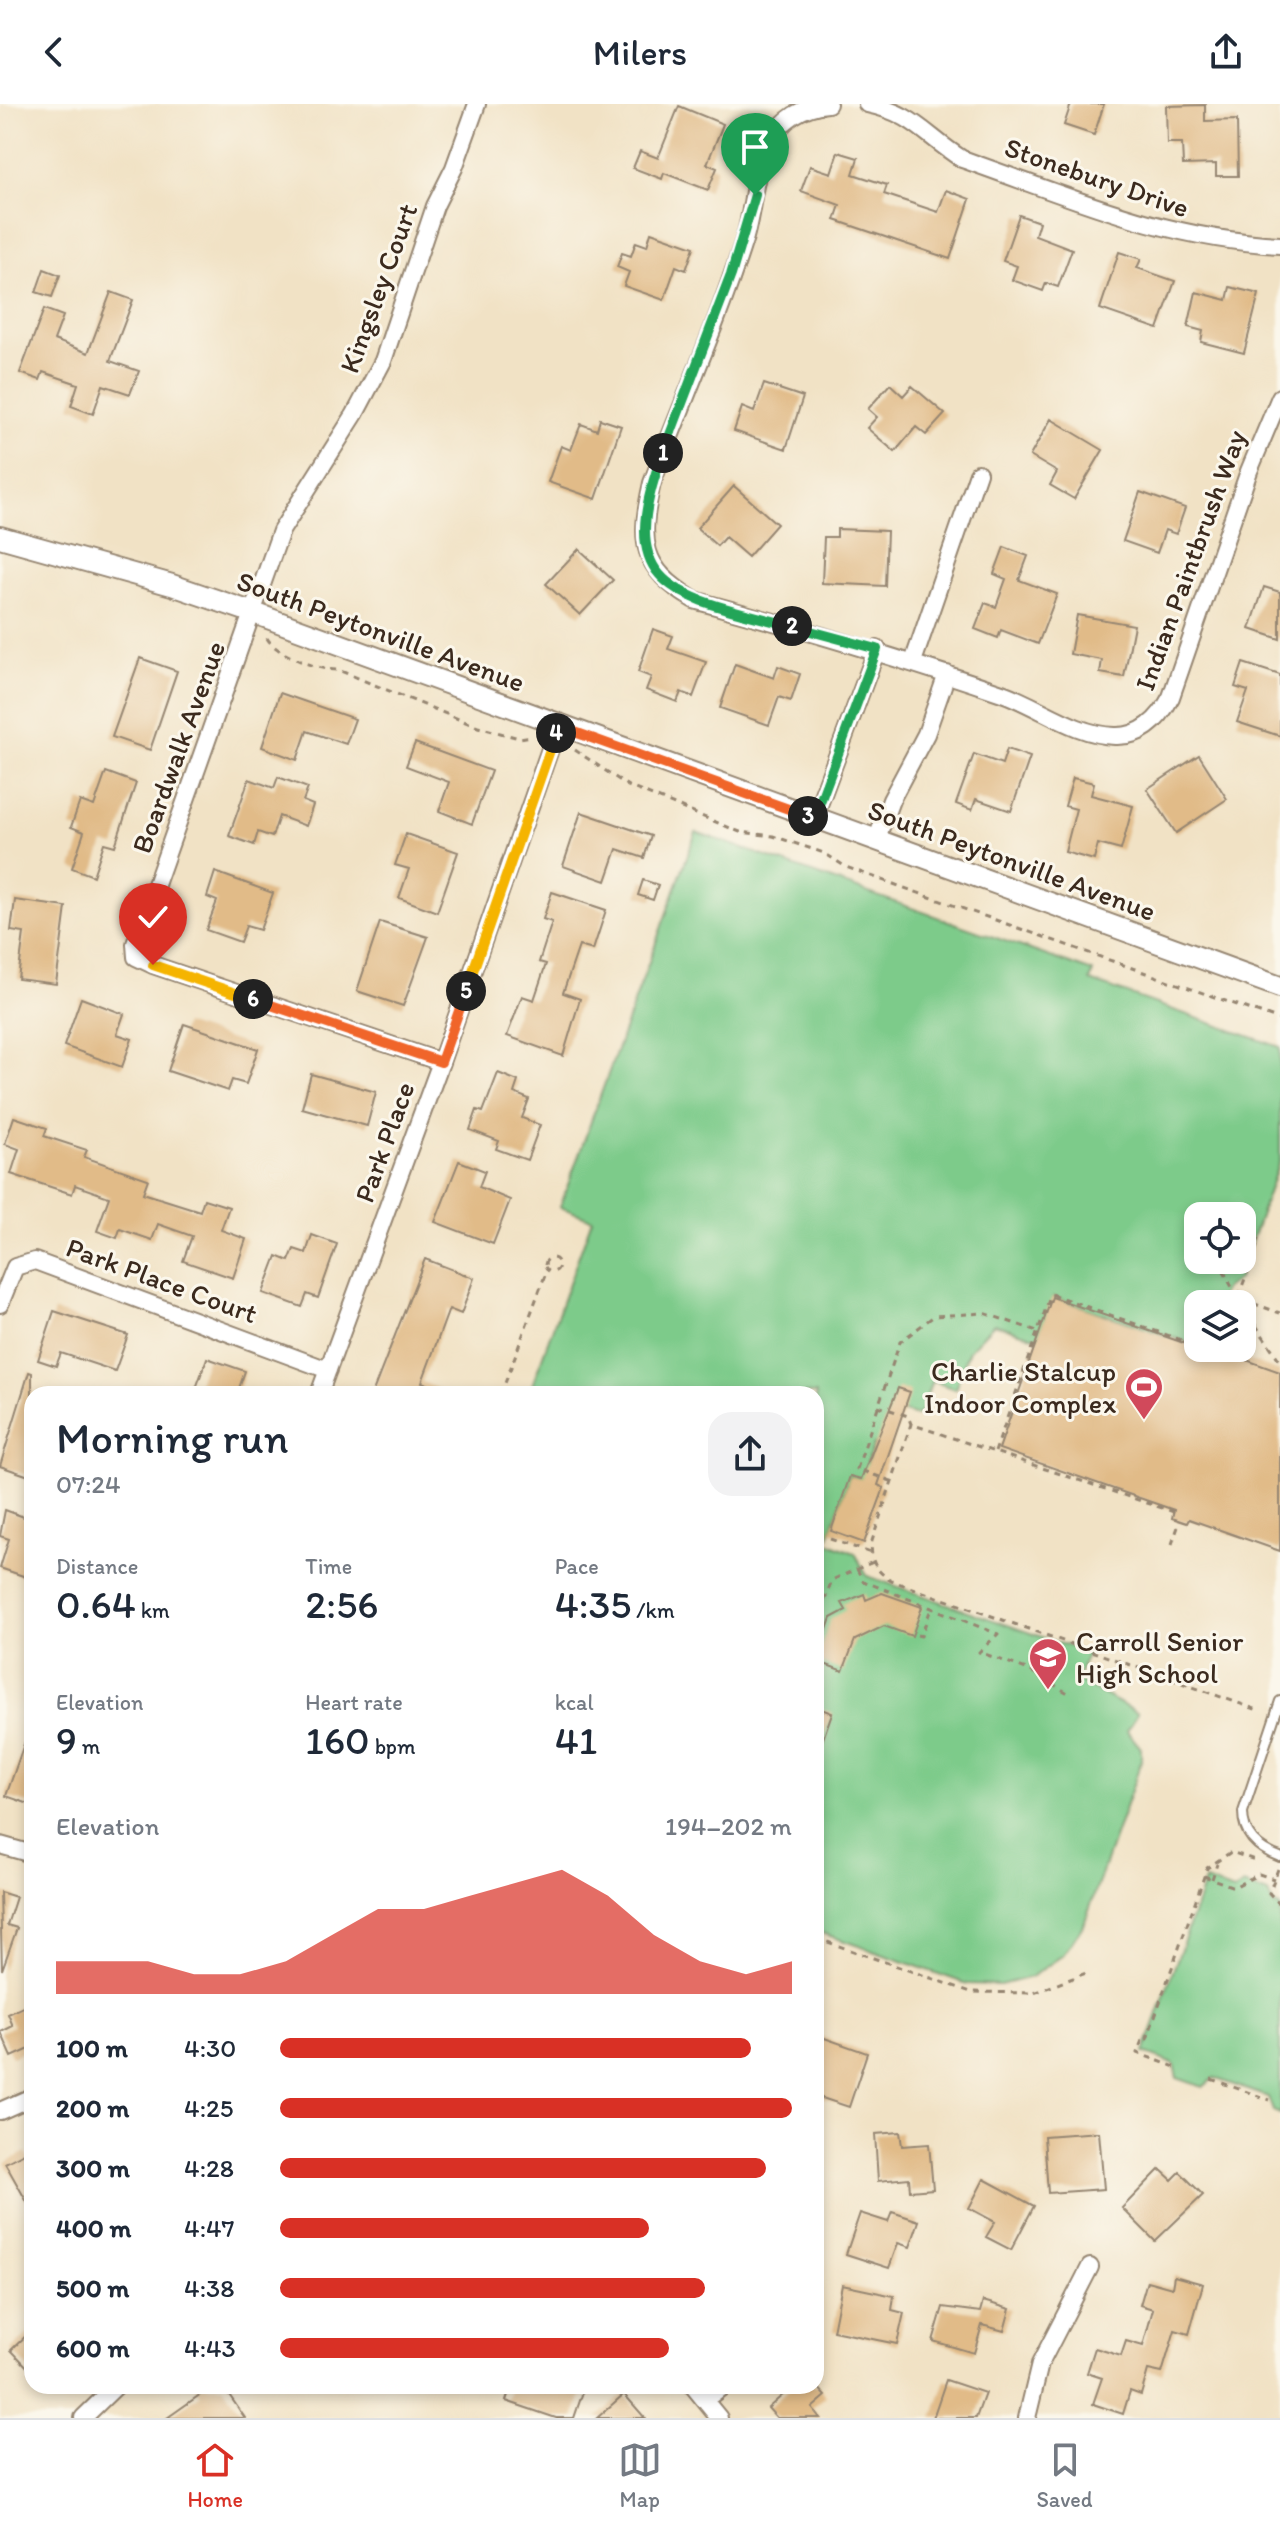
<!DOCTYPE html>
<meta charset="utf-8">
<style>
body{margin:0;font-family:Itim,sans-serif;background:#f2f2f3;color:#1f2937;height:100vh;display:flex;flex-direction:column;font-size:30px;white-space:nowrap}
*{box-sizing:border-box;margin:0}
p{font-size:26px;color:#747a83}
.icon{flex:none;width:44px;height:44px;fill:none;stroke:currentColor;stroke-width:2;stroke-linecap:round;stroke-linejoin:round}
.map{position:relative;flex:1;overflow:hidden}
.side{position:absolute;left:24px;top:1282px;width:800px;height:1008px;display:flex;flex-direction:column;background:#fff;border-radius:24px;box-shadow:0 4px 12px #0003}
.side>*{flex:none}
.controls{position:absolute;left:1184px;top:1098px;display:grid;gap:16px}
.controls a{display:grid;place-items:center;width:72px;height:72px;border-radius:16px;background:#fff;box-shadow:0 4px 12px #0003;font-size:40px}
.pin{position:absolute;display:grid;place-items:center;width:68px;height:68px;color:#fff;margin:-82px -34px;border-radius:50% 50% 50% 0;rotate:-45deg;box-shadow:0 0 8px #0007}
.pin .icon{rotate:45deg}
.km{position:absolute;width:40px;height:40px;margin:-20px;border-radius:50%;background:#222;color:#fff;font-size:22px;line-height:40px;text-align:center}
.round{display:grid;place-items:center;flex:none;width:84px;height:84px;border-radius:24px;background:#f2f2f3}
.summary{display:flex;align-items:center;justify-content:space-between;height:136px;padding:0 32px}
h1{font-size:44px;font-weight:600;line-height:60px}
.figures{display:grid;grid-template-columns:repeat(3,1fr);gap:12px;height:136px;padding:8px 32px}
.figures div{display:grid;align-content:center}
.figures b{font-size:40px;font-weight:600}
.figures small{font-size:22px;font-weight:400}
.figures p{font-size:22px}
.chart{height:224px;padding:16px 32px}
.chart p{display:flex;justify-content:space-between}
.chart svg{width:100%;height:144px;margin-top:8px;fill:#d93025;opacity:.7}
ul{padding:0 32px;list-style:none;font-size:26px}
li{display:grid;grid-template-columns:128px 96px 1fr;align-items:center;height:60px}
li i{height:20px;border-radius:10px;background:#d93025}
header{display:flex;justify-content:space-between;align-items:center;height:104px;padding:0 32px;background:#fff;font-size:36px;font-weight:600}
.tabs{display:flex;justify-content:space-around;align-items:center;height:112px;border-top:2px solid #e0e1e3;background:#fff;font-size:22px;color:#747a83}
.tabs a{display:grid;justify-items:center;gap:4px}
.tabs .selected{color:#d93025}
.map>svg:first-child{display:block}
.green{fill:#7dcb8a;stroke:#5c7a54;stroke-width:2;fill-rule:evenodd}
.building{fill:#e1bb88}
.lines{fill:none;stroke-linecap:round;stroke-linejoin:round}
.service-casing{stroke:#968672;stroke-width:12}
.minor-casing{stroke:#968672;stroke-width:20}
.tertiary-casing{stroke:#968672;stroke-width:24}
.path{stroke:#968672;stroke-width:3;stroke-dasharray:6 6;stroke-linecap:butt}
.service{stroke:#fff;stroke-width:8}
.minor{stroke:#fff;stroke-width:16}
.tertiary{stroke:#fff;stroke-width:20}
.split-1-casing{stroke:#fff;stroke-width:16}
.split-2-casing{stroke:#fff;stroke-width:16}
.split-3-casing{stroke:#fff;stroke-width:16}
.split-4-casing{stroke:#fff;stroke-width:16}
.split-5-casing{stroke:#fff;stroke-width:16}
.split-6-casing{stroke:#fff;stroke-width:16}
.split-7-casing{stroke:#fff;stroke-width:16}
.split-1{stroke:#22a559;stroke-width:10}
.split-2{stroke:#22a559;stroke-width:10}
.split-3{stroke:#22a559;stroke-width:10}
.split-4{stroke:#f0652b;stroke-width:10}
.split-5{stroke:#f5b400;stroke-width:10}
.split-6{stroke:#f0652b;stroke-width:10}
.split-7{stroke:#f5b400;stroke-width:10}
.labels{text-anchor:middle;stroke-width:6;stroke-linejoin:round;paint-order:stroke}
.street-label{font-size:28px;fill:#3b2a1e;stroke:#fbf7ec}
.poi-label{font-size:28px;fill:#3b2a1e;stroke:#fbf7ec;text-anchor:end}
</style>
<header><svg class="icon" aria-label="back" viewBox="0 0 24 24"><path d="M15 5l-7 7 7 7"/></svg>Milers<svg class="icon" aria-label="share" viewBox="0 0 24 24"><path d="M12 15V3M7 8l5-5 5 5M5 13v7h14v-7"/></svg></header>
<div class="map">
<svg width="1280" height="2314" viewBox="0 0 1280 2314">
<rect width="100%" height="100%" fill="#fbf7ec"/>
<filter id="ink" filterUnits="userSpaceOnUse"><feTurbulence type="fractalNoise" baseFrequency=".0125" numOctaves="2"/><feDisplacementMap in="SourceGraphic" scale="16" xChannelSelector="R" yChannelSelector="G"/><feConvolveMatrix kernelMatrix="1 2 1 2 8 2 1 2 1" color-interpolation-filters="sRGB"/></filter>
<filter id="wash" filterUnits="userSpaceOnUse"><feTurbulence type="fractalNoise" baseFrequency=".006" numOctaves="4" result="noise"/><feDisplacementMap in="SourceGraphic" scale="32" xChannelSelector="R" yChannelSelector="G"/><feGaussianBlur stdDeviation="1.8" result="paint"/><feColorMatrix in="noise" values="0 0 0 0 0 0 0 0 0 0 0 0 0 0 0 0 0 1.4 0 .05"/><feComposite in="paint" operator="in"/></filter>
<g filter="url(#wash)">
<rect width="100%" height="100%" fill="#f1e2c5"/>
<!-- green -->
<path class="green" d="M696,728L1093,868L1090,877L1280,943V1055L1238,1175L1225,1185L1216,1200H1198V1230L1192,1240L1053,1193L1038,1234L994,1220L969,1246L955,1285L932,1277L921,1308L916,1312L900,1307L878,1340H874L867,1358L874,1361L868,1378L850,1372L827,1438L855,1449L867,1472L1088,1549L1076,1576L1138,1609L1127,1627L1141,1644V1658L1084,1820L1063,1851L1031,1873L1000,1881L967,1880L816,1827V1290H529L592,1115L560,1103ZM1198,1112H1242V1156H1198Z
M1205,1777L1234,1787L1244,1781L1268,1790L1273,1801L1280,1803V2010L1273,2007L1268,1993L1214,1974L1203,1983L1177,1974L1174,1960L1144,1949Z"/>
<g id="blocks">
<!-- building -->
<path class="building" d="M1071,0H1104L1094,31L1064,21Z
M1205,1V17L1237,16L1238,72H1216V60L1183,61L1182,39H1167L1166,2Z
M679,2L723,20L707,60L717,64L708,86L664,69L662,75L633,64L640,47L658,54Z
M838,48L858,54L853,70L887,81L884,90L938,108L946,86L970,95L950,155L835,116L840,101L801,87L810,62L831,69Z
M1019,111L1039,118L1035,131L1072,145L1058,183L1046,179L1043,187L1012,176L1017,162L1003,157Z
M651,128L694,143L686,166L676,162L664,196L624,182L629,168L617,163L622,149L631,152L636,138L647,142Z
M1119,148L1141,155L1137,164L1175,177L1158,225L1100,205Z
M44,165L60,171L52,193L36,188Z
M1230,183L1259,190L1244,249L1201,238L1203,227L1188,223L1196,188L1227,196Z
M111,188L133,196L110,257L139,267L130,290L103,281L93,310L71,302L78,280L43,268L40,276L20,269L44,205L63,212L54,236L88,249Z
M764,280L803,293L786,345L734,327L742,303L754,308Z
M890,280L903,292L912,282L945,310L926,331L916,323L895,348L867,324L877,313L868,305Z
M600,315L621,322L596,395L548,378L561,342L571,346L581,320L597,326Z
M1051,315L1103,346L1074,395L1050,381L1057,368L1030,352Z
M734,382L777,420L748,453L725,433L717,442L697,424Z
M1140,388L1185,404L1176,430L1165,426L1157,449L1123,437Z
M837,425L887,427L885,482L822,479L824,433H837Z
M1004,443L1028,452L1019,476L1057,490L1038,540L1001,526L998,534L975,525L985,499L996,503L1006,475L994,470Z
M579,445L613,476L580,511L546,480Z
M1264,483L1280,488V535L1250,525Z
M1077,511L1134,521L1124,573L1100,569L1102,556L1070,550Z
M653,525L673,532L668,545L706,558L693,593L681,588L677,598L646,586L651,573L638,568Z
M140,554L177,567L150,646L112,633Z
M1243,559L1280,571V632L1237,618L1248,587L1235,583Z
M735,560L774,574L778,562L800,570L791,597L779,593L769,621L720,604Z
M280,589L355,615L346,640L307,627L297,656L262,643Z
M415,639L491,667L472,720L439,707L449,678L406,662Z
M1007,645L1030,653L1011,707L976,695L972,706L956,700L974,650L1002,660Z
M1199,651L1227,695L1176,729L1147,685Z
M106,668L136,679L115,742L104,739L93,772L72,764L84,728L71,723L80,697L94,702Z
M278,673L308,684L303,697L313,701L306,722L279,712L272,733L258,728L254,741L229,732L249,675L274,684Z
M1073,674L1094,679L1091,691L1133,702L1121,746L1098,740L1094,756L1065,748L1076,705L1065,702Z
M581,708L651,732L644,754L617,745L606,777L563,762Z
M406,730L458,748L437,808L399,794L409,765L395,761Z
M215,768L273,789L260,826L246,822L240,838L206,826L217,797L207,793Z
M643,776L658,781L653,796L638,791Z
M552,788L606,806L593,846L579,842L563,889L580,895L563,952L507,932L522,892L534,896L546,860L539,858L552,818L543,815Z
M15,796L66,803L56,880L18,875L24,829L11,827Z
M380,818L428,833L403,902L357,887Z
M81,894L124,910L117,930L132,935L122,963L64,942Z
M184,920L258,945L246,980L232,976L228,987L168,967Z
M498,969L518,977L514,989L529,995L522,1014L540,1021L527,1056L496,1045L499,1037L470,1026L477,1006L483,1008Z
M311,970L376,988L367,1022L302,1004Z
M14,1013L47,1024L44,1032L87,1046L84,1053L148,1075L143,1089L200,1107L204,1095L229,1103L221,1126L246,1135L233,1174L183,1157L192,1132L158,1120L152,1136L120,1125L117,1134L97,1127L109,1093L75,1081L72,1090L11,1070L19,1045L5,1040Z
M459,1057L485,1067L479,1083L510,1096L493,1140L435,1118Z
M312,1131L337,1140L318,1194L307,1190L302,1203L263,1189L277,1152L289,1157L294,1145L306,1149Z
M425,1155L474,1174L461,1210L449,1205L422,1278L450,1290H372Z
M1052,1193L1198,1244H1213L1280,1268V1447L1189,1415L1187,1419L1172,1414L1174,1406L999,1345Z
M54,1207L128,1231L115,1267L61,1249L56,1262L38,1256Z
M207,1254L245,1267L237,1290H194Z
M29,1268L32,1269V1373L0,1362Z
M898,1284L910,1288L878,1381L884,1384L864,1439L831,1427L850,1372L861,1375Z
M5,1406L32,1416V1475L0,1464L9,1435L0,1432Z
M882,1489L922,1503L912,1532L884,1522L855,1536L843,1567L816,1557L831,1514L846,1506L842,1499L864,1490L866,1496Z
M816,1603L832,1609L818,1649H816Z
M30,1623L32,1692L29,1700L6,1692Z
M0,1788L16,1793L7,1821L17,1824L2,1866Z
M32,1899V1944L12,1953L1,1928L13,1922L8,1910Z
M816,1931L867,1949L849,2003L816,1992Z
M900,2028L902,2042L929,2040L933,2085L910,2087L909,2074L878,2077L875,2030Z
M1099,2028L1104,2085L1048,2089L1044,2032Z
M26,2048L32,2060V2107L5,2059Z
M1160,2065L1172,2076L1180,2068L1203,2091L1155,2137L1122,2104Z
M984,2075L1034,2102L1011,2146L986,2133L995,2118L969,2104Z
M892,2108L919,2117L910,2143L898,2139L889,2164L846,2150L860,2109L888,2118Z
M1174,2172L1203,2180L1189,2230L1175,2226L1162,2269L1148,2266L1141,2291L1130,2287L1123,2310L1093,2300L1102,2274L1087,2269L1095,2244L1121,2252L1126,2237L1143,2242L1153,2205L1140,2201L1147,2177L1172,2184Z
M842,2181L894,2192L892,2206L904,2209L897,2240L833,2227Z
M983,2197L1010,2205L1004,2227L982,2221L974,2249L933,2237L943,2203L980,2208Z
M32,2226V2268L11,2246Z
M946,2276L985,2289L976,2314H933Z
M195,2282H223L245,2314H167L201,2290Z
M511,2282H585L574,2314H556L506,2297Z
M793,2282H817L826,2292L812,2304L820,2314H777L768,2304Z
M624,2290L645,2314H597Z"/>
</g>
</g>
<g filter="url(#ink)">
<use href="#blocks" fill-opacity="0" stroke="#968672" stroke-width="2"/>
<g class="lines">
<!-- service casing -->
<g class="service-casing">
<path id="service" d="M1280,1597L1243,1708C1243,1732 1258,1745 1280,1753"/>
</g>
<!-- minor casing -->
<g class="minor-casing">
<path id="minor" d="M828,0C802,2 782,16 769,38C753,67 754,102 745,133C719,216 683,297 652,379C639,437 640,464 694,496C798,524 900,554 1002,589C1039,602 1075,631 1115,632C1142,633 1159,616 1171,593L1249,367L1280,293
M867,0C915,10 923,30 962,55C1071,93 1163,135 1280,141
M913,558L978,369
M814,714L877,545
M876,737L891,696L926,630L947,570
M441,958L153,861L136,853L135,840L281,427L355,310L383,257L435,102L454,64L477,0
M0,1200L15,1163L35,1157L328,1266
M319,1290L441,958L558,622
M0,1741L32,1750
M0,2007L32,1993
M693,2282L719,2314
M706,2295L723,2282
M83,2314L116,2282
M1027,2314L1040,2260L1090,2163"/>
</g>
<!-- tertiary casing -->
<g class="tertiary-casing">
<path id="tertiary" d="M0,433L172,481L254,509L1280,883"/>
</g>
<!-- path -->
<path class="path" d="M267,534C275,550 320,567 338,566L478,623L519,634L532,632
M575,646L628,682L740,728L773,732L824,749L846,763L927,792L1280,916
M1242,1130L1259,1136L1238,1194L1280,1209
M545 1161a7 7 0 1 1 14 0a7 7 0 1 1-14 0Z
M1218,1156L1237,1193
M1242,1201L1280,1257
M1204,1244L1210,1246
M501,1290L547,1166
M878,1302L908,1312L911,1320
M995,1348L1051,1190L1198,1242
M891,1377L857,1365L900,1238L934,1212L984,1209L1037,1227
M1174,1408L911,1320L872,1437C869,1459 878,1471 898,1479L1261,1607
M830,1435L871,1449
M1172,1440L1179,1420
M857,1465L863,1477L998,1530L979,1548L1029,1566L1068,1589
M816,1519L832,1476L873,1458
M917,1531L921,1532L932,1502
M1278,1765L1269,1789L1279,1799
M1204,1772L1234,1783L1259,1770L1274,1775
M1212,1775L1217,1760
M816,1834L971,1888L1034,1889L1086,1869
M1175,1963L1137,1949L1143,1934L1147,1935L1207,1764L1231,1748L1255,1756
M1211,1975L1270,1996"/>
<!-- service -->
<use href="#service" class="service"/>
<!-- minor -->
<use href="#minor" class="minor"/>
<!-- tertiary -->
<use href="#tertiary" class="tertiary"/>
</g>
</g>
<g class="lines" filter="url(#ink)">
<!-- split-1 casing -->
<g class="split-1-casing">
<path id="split-1" d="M663,349L731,171L755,91"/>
</g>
<!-- split-2 casing -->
<g class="split-2-casing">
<path id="split-2" d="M663,349C610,489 680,492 792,522"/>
</g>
<!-- split-3 casing -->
<g class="split-3-casing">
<path id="split-3" d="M792,522L877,545L814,714L808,712"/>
</g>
<!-- split-4 casing -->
<g class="split-4-casing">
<path id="split-4" d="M556,629L558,622L808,712"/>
</g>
<!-- split-5 casing -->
<g class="split-5-casing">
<path id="split-5" d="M466,887L556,629"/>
</g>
<!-- split-6 casing -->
<g class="split-6-casing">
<path id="split-6" d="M253,895L441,958L466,887"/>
</g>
<!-- split-7 casing -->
<g class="split-7-casing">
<path id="split-7" d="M153,861L253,895"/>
</g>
<!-- split-1 -->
<use href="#split-1" class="split-1"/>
<!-- split-2 -->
<use href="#split-2" class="split-2"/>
<!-- split-3 -->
<use href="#split-3" class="split-3"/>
<!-- split-4 -->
<use href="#split-4" class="split-4"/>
<!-- split-5 -->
<use href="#split-5" class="split-5"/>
<!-- split-6 -->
<use href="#split-6" class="split-6"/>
<!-- split-7 -->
<use href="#split-7" class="split-7"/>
</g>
<!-- icons -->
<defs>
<g id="stadium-pin" transform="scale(2)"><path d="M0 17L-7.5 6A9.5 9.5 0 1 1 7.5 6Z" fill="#d1495b" stroke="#fbf7ec"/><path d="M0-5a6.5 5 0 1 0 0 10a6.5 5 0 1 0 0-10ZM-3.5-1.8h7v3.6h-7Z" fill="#fff"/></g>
<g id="school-pin" transform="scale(2)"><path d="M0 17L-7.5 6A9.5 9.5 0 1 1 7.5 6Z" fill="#d1495b" stroke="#fbf7ec"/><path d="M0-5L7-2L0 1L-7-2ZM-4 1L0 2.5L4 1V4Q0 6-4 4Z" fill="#fff"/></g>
</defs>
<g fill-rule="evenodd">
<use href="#stadium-pin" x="1144" y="1283"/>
<use href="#school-pin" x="1048" y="1553"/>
</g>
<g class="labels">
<!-- street labels -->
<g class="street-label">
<text transform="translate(1097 73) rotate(19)" y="10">Stonebury Drive</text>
<text transform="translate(378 184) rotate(-70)" y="10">Kingsley Court</text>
<text transform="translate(1190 456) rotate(-70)" y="10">Indian Paintbrush Way</text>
<text transform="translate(381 527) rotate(20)" y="10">South Peytonville Avenue</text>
<text transform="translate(178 643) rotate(-70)" y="10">Boardwalk Avenue</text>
<text transform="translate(1012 756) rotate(20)" y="10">South Peytonville Avenue</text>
<text transform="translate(384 1038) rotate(-70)" y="10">Park Place</text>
<text transform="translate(162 1176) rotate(20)" y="10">Park Place Court</text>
</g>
<!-- poi labels -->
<g class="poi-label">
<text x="1116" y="1277">Charlie Stalcup<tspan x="1116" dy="32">Indoor Complex</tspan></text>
<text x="1076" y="1547" text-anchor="start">Carroll Senior<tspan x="1076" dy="32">High School</tspan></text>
</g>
</g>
</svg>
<div class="controls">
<a><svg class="icon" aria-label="locate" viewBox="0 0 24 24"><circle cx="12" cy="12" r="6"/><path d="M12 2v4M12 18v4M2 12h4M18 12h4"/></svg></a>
<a><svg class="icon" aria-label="layers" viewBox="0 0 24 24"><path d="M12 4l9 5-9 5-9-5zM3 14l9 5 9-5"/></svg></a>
</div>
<div class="pin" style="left:755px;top:91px;background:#1e9e55"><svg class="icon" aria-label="arrive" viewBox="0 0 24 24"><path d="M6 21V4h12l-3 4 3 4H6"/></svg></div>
<div class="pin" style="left:153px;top:861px;background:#d93025"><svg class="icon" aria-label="check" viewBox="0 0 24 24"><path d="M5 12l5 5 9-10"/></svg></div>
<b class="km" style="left:663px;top:349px">1</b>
<b class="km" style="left:792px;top:522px">2</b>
<b class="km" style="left:808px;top:712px">3</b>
<b class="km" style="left:556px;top:629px">4</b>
<b class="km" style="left:466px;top:887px">5</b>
<b class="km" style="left:253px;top:895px">6</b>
<section class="side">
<div class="summary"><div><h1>Morning run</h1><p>07:24</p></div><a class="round"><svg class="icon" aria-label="share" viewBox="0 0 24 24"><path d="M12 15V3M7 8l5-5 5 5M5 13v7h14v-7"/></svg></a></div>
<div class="figures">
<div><p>Distance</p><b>0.64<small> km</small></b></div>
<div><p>Time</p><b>2:56</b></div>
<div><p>Pace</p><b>4:35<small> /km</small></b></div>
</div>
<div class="figures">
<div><p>Elevation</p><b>9<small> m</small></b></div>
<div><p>Heart rate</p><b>160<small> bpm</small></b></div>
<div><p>kcal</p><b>41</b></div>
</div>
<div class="chart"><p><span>Elevation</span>194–202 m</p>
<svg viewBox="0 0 160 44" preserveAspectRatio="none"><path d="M0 44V34L10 34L20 34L30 38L40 38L50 34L60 26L70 18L80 18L90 14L100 10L110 6L120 14L130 26L140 34L150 38L160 34V44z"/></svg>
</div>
<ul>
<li><b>100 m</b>4:30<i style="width:92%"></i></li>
<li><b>200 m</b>4:25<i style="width:100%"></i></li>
<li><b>300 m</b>4:28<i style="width:95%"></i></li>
<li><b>400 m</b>4:47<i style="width:72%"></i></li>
<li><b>500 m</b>4:38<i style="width:83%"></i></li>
<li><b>600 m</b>4:43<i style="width:76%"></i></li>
</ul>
</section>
</div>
<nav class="tabs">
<a class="selected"><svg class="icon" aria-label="home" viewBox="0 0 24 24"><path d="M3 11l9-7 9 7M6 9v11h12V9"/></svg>Home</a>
<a><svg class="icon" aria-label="map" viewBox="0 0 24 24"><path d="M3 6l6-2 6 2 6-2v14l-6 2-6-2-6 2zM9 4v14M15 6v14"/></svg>Map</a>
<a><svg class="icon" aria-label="saved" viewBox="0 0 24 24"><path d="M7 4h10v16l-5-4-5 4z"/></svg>Saved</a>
</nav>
